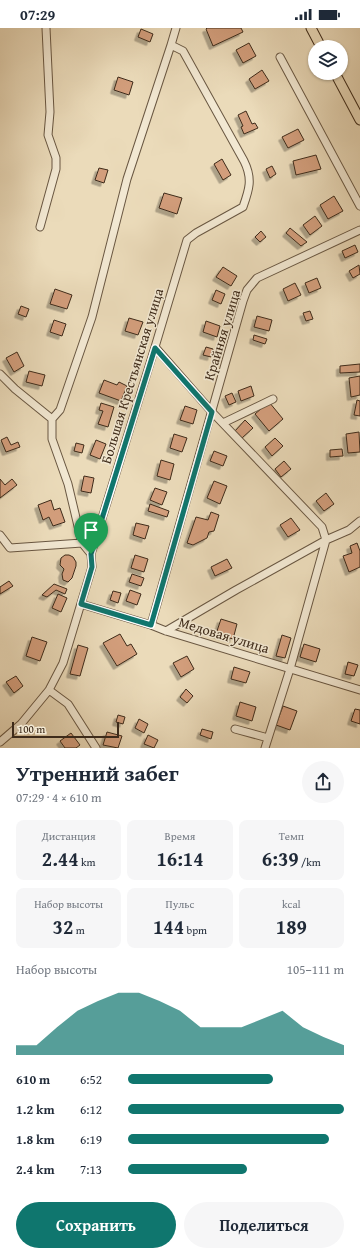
<!DOCTYPE html>
<html lang="ru">
<meta charset="utf-8">
<style>
body{margin:0;font-family:"Gentium Book Plus",serif;background:#f6f6f7;color:#1f2937;height:100vh;display:flex;flex-direction:column;font-size:15px;white-space:nowrap}
*{box-sizing:border-box;margin:0}
p{font-size:13px;color:#747a83}
.icon{flex:none;width:22px;height:22px;fill:none;stroke:currentColor;stroke-width:2;stroke-linecap:round;stroke-linejoin:round}
.map{position:relative;height:720px;overflow:hidden}
.details{display:flex;flex-direction:column;background:#fff;flex:1}
.details>*{flex:none}
.fabs{position:absolute;left:308px;top:12px;display:grid;gap:8px}
.fabs a{display:grid;place-items:center;width:40px;height:40px;border-radius:50%;background:#fff;box-shadow:0 1px 3px #0004;font-size:20px}
.scale{position:absolute;left:12px;bottom:10px;width:107px;box-sizing:border-box;padding-left:4px;border:2px solid #3e2b1a;border-top:0;font-size:11px;line-height:14px;white-space:nowrap;color:#3e2b1a;-webkit-text-stroke:3px #f2e8d2;paint-order:stroke}
.pin{position:absolute;display:grid;place-items:center;width:34px;height:34px;color:#fff;margin:-41px -17px;border-radius:50% 50% 50% 0;rotate:-45deg;box-shadow:0 0 4px #0007}
.pin .icon{rotate:45deg}
.round{display:grid;place-items:center;flex:none;width:42px;height:42px;border-radius:21px;background:#f6f6f7}
.headline{display:flex;align-items:center;justify-content:space-between;height:68px;padding:0 16px}
h1{font-size:22px;font-weight:800;line-height:30px}
.figures{display:grid;grid-template-columns:repeat(3,1fr);gap:6px;height:68px;padding:4px 16px}
.figures div{display:grid;align-content:center;border-radius:8px;background:#f6f6f7;text-align:center}
.figures b{font-size:20px;font-weight:800}
.figures small{font-size:11px;font-weight:400}
.figures p{font-size:11px}
.chart{height:112px;padding:8px 16px}
.chart p{display:flex;justify-content:space-between}
.chart svg{width:100%;height:72px;margin-top:4px;fill:#0f766e;opacity:.7}
.cta{display:flex;gap:8px;margin-top:auto;padding:8px 16px}
.cta a{flex:1;height:46px;border-radius:24px;background:#0f766e;color:#fff;font-size:16px;font-weight:800;line-height:46px;text-align:center}
.cta a+a{background:#f6f6f7;color:#1f2937}
ul{padding:0 16px;list-style:none;font-size:13px}
li{display:grid;grid-template-columns:64px 48px 1fr;align-items:center;height:30px}
li i{height:10px;border-radius:5px;background:#0f766e}
.status{display:flex;justify-content:space-between;align-items:center;height:28px;padding:0 20px;background:#fff;direction:ltr}
.status svg{height:11px;fill:currentColor}
.map>svg:first-child{display:block}
.building{fill:#d39e7b;stroke:#3e2b1a;filter:url(#shadow)}
.lines{fill:none;stroke-linecap:round;stroke-linejoin:round}
.minor-casing{stroke:#695742;stroke-width:9}
.major-casing{stroke:#3e2b1a;stroke-width:11}
.minor{stroke:#f2e8d2;stroke-width:7}
.major{stroke:#ebdbba;stroke-width:9}
.route-casing{stroke:#fff;stroke-width:8}
.route{stroke:#0f766e;stroke-width:5}
.labels{text-anchor:middle;stroke-width:3;stroke-linejoin:round;paint-order:stroke}
.street-label{font-size:14px;fill:#3e2b1a;stroke:#f2e8d2}
</style>
<div class="status"><b>07:29</b><svg viewBox="0 0 49 12"><path d="M0 12V9h3v3zM5 12V6h3v6zM10 12V3h3v9zM15 12V0h3v12zM26 1h20v11H26zM47 4h2v5h-2z"/></svg></div>
<div class="map">
<svg width="360" height="720" viewBox="0 0 360 720">
<defs>
<filter id="shadow"><feDropShadow dx="-3.5" dy="3.5" stdDeviation="0" flood-color="#0004"/></filter>
</defs>
<rect width="100%" height="100%" fill="#ebdbba"/>
<filter id="stains"><feTurbulence type="fractalNoise" baseFrequency=".005" numOctaves="4"/><feColorMatrix values="0 0 0 0 .2 0 0 0 0 .09 0 0 0 0 .02 0 0 0 .5 -.17"/></filter>
<radialGradient id="worn" r=".72"><stop offset=".6" stop-color="#630" stop-opacity="0"/><stop offset="1" stop-color="#630" stop-opacity=".3"/></radialGradient>
<!-- building -->
<path class="building" d="M207,0H241L243,4L213,18L206,1Z
M141,1L153,6L150,14L138,9Z
M249,15L256,28L243,35L236,22Z
M262,42L269,53L255,61L249,51Z
M118,49L133,54L129,67L114,62Z
M246,83L252,96L255,95L258,100L244,106L241,99L243,98L238,87Z
M298,101L304,112L288,120L282,109Z
M316,127L321,141L296,147L293,133Z
M222,131L231,147L223,152L214,136Z
M272,138L276,146L270,150L266,141Z
M99,140L108,142L104,155L95,152Z
M164,165L182,170L177,186L159,180Z
M334,168L343,183L328,191L320,177Z
M315,188L322,198L310,207L303,197Z
M290,200L307,214L301,218L286,205Z
M261,203L266,209L260,214L255,209Z
M355,217L358,224L345,230L342,223Z
M359,237L360,246L353,250L349,243Z
M223,239L237,248L231,258L216,249Z
M317,250L321,260L309,265L305,255Z
M295,255L301,267L288,273L283,261Z
M55,261L72,267L67,281L50,276Z
M216,262L225,266L221,276L212,272Z
M21,278L29,281L26,289L18,286Z
M310,283L313,291L306,293L303,285Z
M257,288L272,292L269,303L254,299Z
M129,290L143,294L138,307L125,303Z
M54,292L66,296L62,308L50,304Z
M206,293L220,298L217,309L203,304Z
M254,307L267,311L265,316L253,312Z
M206,319L213,321L211,329L203,327Z
M17,324L24,338L14,344L6,330Z
M360,336V344L340,345V338Z
M29,343L45,347L42,358L26,354Z
M360,348V367L351,369L349,350Z
M104,352L117,357L119,354L127,358L121,373L99,365Z
M251,358L254,368L241,373L238,363Z
M232,365L236,374L229,377L225,368Z
M357,372L360,373V388L354,387Z
M269,374L283,391L269,403L255,386Z
M101,375L114,379L108,399L98,396L103,383L99,382Z
M185,378L197,382L193,396L180,392Z
M245,392L253,400L242,410L235,403Z
M359,404L360,424L348,425L346,406Z
M174,406L187,410L182,424L170,420Z
M7,409L11,417L18,414L20,419L6,424L1,412Z
M275,410L283,418L272,428L265,419Z
M96,412L106,416L100,431L90,427Z
M76,415L84,417L82,425L74,423Z
M342,421L343,428L330,429V422Z
M214,423L227,428L223,438L210,433Z
M161,432L174,436L170,452L157,448Z
M284,433L291,441L281,449L275,441Z
M84,448L94,450L91,465L81,463Z
M0,451L5,457L12,451L17,457L0,470Z
M214,453L227,458L220,476L207,470Z
M155,460L167,464L162,477L150,472Z
M326,465L334,476L324,483L316,473Z
M51,472L54,482L60,480L65,494L53,498L49,489L43,492L38,477Z
M150,476L169,483L167,489L148,483Z
M211,484L219,487L214,503L209,504L207,510L193,517L187,515L196,489L208,492Z
M291,490L300,502L288,509L280,497Z
M136,495L149,498L145,511L133,507Z
M357,515L360,523V539L349,544L343,528L352,525L350,518Z
M65,527H69L73,529L76,534V538L72,550L68,554L63,552L62,546L64,541L60,537L61,530Z
M135,527L148,531L144,544L131,540Z
M227,531L232,540L215,548L211,539Z
M132,546L144,550L141,558L129,554Z
M9,553L13,558L0,566V559Z
M54,556L67,561L65,566L56,562L47,569L42,567Z
M130,562L141,566L137,577L126,573Z
M113,563L121,565L118,575L110,572Z
M58,566L67,570L61,584L52,580Z
M221,591L237,596L233,611L216,606Z
M120,606L127,618L131,616L137,626L117,638L103,615Z
M282,607L291,610L285,630L276,628Z
M32,609L47,614L40,633L26,628Z
M304,616L320,621L316,634L300,629Z
M78,617L88,620L80,648L70,646Z
M187,628L194,641L181,649L173,635Z
M348,634L358,637L354,648L345,646Z
M234,639L250,644L246,655L231,651Z
M16,648L23,658L14,665L6,654Z
M186,661L193,668L187,675L180,669Z
M240,674L256,679L252,693L236,688Z
M283,678L297,683L290,702L276,697Z
M355,681L360,682V696L351,693Z
M118,687L125,689L123,696L116,694Z
M139,691L148,696L144,705L135,700Z
M202,701L213,704L211,711L200,707Z
M107,704L122,708L118,720L103,717Z
M71,705L80,717L76,720H65L60,713Z
M148,707L158,712L154,720L144,716Z"/>
<g class="lines">
<!-- minor casing -->
<g class="minor-casing">
<path id="minor" d="M280,29L360,178
M40,199L56,141V130L48,107L50,84L46,0
M155,319L212,384L322,499L326,512L236,562L166,603
M0,346L15,361L52,391V411L68,456L82,515L91,526
M52,391L60,382L92,289L127,151L171,17
M223,395L273,371
M0,507L10,520L82,515
M81,576L151,597L166,603L360,662
M151,597L243,273L247,262L257,250L360,202
M49,662L68,676L96,720
M235,701L268,710
M0,714L21,696L49,662L63,635L92,539L91,526L155,319L187,212L196,205L243,179C249,162 253,151 244,133L183,23L171,17L176,0
M265,720L290,641L326,512L349,502L360,493"/>
</g>
<!-- major casing -->
<g class="major-casing">
<path id="major" d="M311,0L321,19
M335,45L360,92"/>
</g>
<!-- minor -->
<use href="#minor" class="minor"/>
<!-- major -->
<use href="#major" class="major"/>
</g>
<g class="lines">
<!-- route casing -->
<g class="route-casing">
<path id="route" d="M155,320L212,384L151,597L81,576L92,539L91,526Z"/>
</g>
<!-- route -->
<use href="#route" class="route"/>
</g>
<g class="labels">
<!-- street labels -->
<g class="street-label">
<text transform="translate(222 307) rotate(-73)" y="5">Крайняя улица</text>
<text transform="translate(132 348) rotate(-73)" y="5">Большая Крестьянская улица</text>
<text transform="translate(224 607) rotate(17)" y="5">Медовая улица</text>
</g>
</g>
<rect width="100%" height="100%" filter="url(#stains)"/>
<rect width="100%" height="100%" fill="url(#worn)"/>
</svg>
<div class="fabs">
<a><svg class="icon" aria-label="layers" viewBox="0 0 24 24"><path d="M12 4l9 5-9 5-9-5zM3 14l9 5 9-5"/></svg></a>
</div>
<div class="scale">100 m</div>
<div class="pin" style="left:91px;top:526px;background:#1e9e55"><svg class="icon" aria-label="arrive" viewBox="0 0 24 24"><path d="M6 21V4h12l-3 4 3 4H6"/></svg></div>
</div>
<section class="details">
<div class="headline"><div><h1>Утренний забег</h1><p>07:29 · 4 × 610 m</p></div><a class="round"><svg class="icon" aria-label="share" viewBox="0 0 24 24"><path d="M12 15V3M7 8l5-5 5 5M5 13v7h14v-7"/></svg></a></div>
<div class="figures">
<div><p>Дистанция</p><b>2.44<small> km</small></b></div>
<div><p>Время</p><b>16:14</b></div>
<div><p>Темп</p><b>6:39<small> /km</small></b></div>
</div>
<div class="figures">
<div><p>Набор высоты</p><b>32<small> m</small></b></div>
<div><p>Пульс</p><b>144<small> bpm</small></b></div>
<div><p>kcal</p><b>189</b></div>
</div>
<div class="chart"><p><span>Набор высоты</span>105–111 m</p>
<svg viewBox="0 0 160 44" preserveAspectRatio="none"><path d="M0 44V38L10 38L20 27L30 17L40 11L50 6L60 6L70 11L80 17L90 27L100 27L110 27L120 22L130 17L140 27L150 33L160 38V44z"/></svg>
</div>
<ul>
<li><b>610 m</b>6:52<i style="width:67%"></i></li>
<li><b>1.2 km</b>6:12<i style="width:100%"></i></li>
<li><b>1.8 km</b>6:19<i style="width:93%"></i></li>
<li><b>2.4 km</b>7:13<i style="width:55%"></i></li>
</ul>
<div class="cta"><a>Сохранить</a><a>Поделиться</a></div>
</section>
